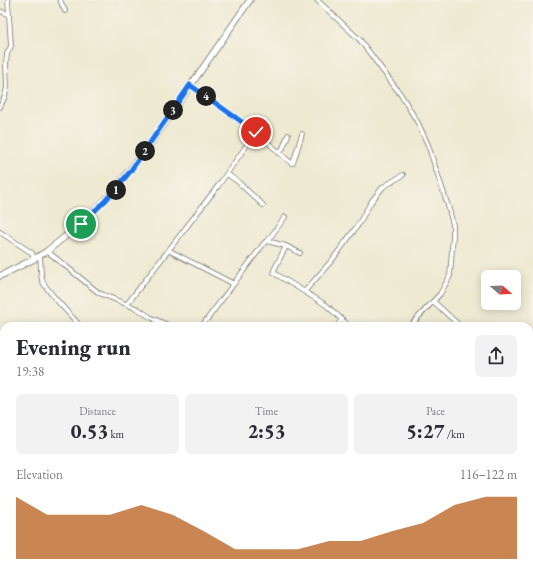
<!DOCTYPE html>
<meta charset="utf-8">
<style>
body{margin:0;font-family:"EB Garamond",serif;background:#f2f2f3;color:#2b2b33;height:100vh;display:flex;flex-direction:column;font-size:15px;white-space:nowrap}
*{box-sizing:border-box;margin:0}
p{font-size:13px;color:#7c7c81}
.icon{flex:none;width:22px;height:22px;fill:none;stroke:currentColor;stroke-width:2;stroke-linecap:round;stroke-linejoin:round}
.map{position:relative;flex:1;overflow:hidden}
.details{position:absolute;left:0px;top:322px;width:533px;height:256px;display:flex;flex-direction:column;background:#fff;border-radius:12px 12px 0 0;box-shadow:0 2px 10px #0003}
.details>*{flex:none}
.needle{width:26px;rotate:109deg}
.tools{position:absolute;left:481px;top:270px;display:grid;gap:8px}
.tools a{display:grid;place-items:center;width:40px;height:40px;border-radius:6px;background:#fff;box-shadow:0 2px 10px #0003;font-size:20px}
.pin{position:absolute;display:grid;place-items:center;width:34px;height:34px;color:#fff;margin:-17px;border:2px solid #fff;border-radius:50%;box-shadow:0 1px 4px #0007}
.km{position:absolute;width:20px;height:20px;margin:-10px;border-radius:50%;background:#222;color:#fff;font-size:11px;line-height:20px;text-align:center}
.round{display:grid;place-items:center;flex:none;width:42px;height:42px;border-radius:6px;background:#f2f2f3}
.summary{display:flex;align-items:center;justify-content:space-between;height:68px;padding:0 16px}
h1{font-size:22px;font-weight:800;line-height:30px}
.metrics{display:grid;grid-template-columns:repeat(3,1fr);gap:6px;height:68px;padding:4px 16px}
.metrics div{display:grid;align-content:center;border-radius:6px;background:#f2f2f3;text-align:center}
.metrics b{font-size:20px;font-weight:800}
.metrics small{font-size:11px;font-weight:400}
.metrics p{font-size:11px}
.chart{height:112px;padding:8px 16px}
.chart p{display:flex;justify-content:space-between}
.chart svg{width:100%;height:72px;margin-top:4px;fill:#b45309;opacity:.7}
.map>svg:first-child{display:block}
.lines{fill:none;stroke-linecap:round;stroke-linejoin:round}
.street-casing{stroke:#6f6e65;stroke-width:5.5}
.secondary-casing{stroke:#6f6e65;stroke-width:7}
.street{stroke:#fff;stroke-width:4}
.secondary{stroke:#fff;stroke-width:5.5}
.route-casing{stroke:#fff;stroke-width:8}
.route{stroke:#1a73e8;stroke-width:5}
</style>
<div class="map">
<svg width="533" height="578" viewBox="0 0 533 578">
<rect width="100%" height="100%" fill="#f7f3e8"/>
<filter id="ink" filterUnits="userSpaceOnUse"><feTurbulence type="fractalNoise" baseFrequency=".025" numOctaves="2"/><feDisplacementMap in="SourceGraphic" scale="8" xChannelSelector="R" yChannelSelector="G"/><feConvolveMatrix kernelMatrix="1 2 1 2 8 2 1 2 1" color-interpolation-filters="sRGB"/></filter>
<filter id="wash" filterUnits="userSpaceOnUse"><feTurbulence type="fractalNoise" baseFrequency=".012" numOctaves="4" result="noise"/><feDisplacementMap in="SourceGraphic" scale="16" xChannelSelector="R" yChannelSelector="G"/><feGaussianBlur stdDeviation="0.9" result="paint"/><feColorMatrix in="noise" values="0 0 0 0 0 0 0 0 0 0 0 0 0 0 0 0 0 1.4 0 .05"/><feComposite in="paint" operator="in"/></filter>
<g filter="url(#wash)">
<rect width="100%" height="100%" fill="#eee9d1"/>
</g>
<g filter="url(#ink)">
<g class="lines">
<!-- street casing -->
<g class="street-casing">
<path id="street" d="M60,0L65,11
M317,0L360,40L401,95L418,123L428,145L449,209L453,225V235L450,276L440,294L410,326
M0,11L8,14
M190,85L256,132L291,163H293L294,160L302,134
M0,107L5,96L7,87L6,64L7,54L11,46L8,0
M279,153L283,148L288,135
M227,174L237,181L263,205
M0,232L32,253L34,259
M267,241L286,246L300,253
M286,246L274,270V273L326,305L349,326
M168,250L234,284
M47,251L99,293L138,309L150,317L170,326
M40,255C41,263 40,272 42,280C46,291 72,316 80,326
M305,291L333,259L358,225L371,202L383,187L403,175
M433,301L460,326
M127,304L218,186L256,132
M152,326L158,321
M202,326L265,242L269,239L285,217
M337,326L342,319
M529,349L533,347
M529,464L533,458
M529,530L533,532
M529,542L533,566
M448,578L458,574"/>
</g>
<!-- secondary casing -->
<g class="secondary-casing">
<path id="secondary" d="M0,276L34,259L47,251L81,224L113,192L152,141L250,0"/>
</g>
<!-- street -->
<use href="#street" class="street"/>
<!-- secondary -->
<use href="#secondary" class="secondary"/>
</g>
</g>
<g class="lines" filter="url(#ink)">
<!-- route casing -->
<g class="route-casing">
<path id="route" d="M81,224L105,201L129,173L190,85L256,132"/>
</g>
<!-- route -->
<use href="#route" class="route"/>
</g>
</svg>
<div class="tools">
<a><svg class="needle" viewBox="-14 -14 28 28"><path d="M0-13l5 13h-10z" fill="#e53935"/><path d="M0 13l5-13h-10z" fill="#7c7c81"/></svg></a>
</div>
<div class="pin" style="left:81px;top:224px;background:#1e9e55"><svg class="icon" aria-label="arrive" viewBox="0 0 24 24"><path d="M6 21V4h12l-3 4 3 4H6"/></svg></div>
<div class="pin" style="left:256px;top:132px;background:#d93025"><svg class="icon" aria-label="check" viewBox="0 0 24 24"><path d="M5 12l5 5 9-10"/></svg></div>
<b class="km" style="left:116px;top:190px">1</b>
<b class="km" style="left:145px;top:151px">2</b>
<b class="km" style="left:173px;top:110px">3</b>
<b class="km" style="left:206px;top:96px">4</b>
<section class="details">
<div class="summary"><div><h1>Evening run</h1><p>19:38</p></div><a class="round"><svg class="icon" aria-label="share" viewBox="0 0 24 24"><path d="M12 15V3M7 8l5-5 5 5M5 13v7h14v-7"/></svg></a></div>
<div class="metrics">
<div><p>Distance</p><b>0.53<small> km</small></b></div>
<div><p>Time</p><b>2:53</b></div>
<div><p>Pace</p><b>5:27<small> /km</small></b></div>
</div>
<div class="chart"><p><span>Elevation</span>116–122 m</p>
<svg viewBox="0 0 160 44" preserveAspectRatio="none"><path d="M0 44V6L10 17L20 17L30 17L40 11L50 17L60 27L70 38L80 38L90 38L100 33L110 33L120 27L130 22L140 11L150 6L160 6V44z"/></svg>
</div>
</section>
</div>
